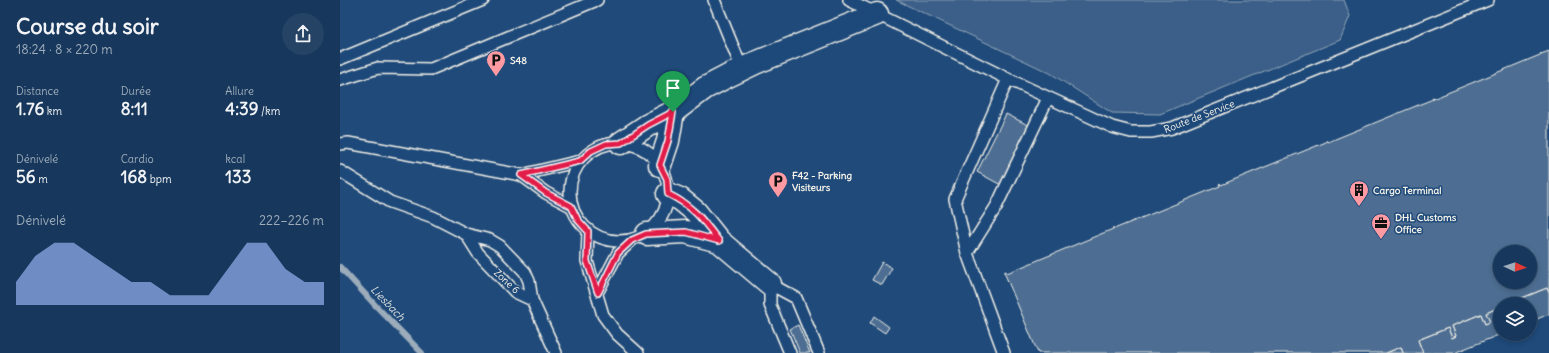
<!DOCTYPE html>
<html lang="fr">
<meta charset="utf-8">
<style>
body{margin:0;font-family:Delius,sans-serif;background:#244365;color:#f1f3f6;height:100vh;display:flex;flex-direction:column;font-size:15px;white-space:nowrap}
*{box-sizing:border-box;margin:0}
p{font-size:13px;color:#9eacbb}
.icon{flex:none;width:22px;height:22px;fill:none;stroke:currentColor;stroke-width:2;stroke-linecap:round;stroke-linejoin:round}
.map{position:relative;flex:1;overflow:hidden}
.drawer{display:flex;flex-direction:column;background:#17385c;width:340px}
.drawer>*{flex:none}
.needle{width:26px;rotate:93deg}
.controls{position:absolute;left:1153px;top:245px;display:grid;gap:8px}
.controls a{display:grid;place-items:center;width:44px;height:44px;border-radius:50%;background:#17385c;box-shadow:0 2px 6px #0003,0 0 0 1px #365272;font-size:20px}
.pin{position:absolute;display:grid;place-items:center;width:34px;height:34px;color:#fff;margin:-41px -17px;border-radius:50% 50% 50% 0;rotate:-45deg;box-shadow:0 0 4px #0007}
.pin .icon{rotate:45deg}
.round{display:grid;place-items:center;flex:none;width:42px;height:42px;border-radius:21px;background:#244365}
.headline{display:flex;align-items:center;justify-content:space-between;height:68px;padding:0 16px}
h1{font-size:22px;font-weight:800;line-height:30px}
.metrics{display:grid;grid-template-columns:repeat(3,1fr);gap:6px;height:68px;padding:4px 16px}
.metrics div{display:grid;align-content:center}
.metrics b{font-size:17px;font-weight:800}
.metrics small{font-size:11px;font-weight:400}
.metrics p{font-size:11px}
.chart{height:112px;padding:8px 16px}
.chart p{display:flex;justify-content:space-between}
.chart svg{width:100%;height:72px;margin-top:4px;fill:#95b2f1;opacity:.7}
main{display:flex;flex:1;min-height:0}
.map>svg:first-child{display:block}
.green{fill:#3a5f88;stroke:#97a8b8}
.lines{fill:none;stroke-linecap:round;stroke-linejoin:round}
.stream{stroke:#9cacbb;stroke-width:6}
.building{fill:#4d6e92;stroke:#f4f1e8;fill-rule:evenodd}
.service-casing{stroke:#f4f1e8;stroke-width:14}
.minor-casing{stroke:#f4f1e8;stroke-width:25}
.service{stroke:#1f4a7a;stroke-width:11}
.minor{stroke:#1f4a7a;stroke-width:22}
.route-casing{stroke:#fff;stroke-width:8}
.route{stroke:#e11d48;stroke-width:5}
.labels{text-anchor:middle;stroke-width:3;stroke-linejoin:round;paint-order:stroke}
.poi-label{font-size:10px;font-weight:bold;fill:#f4f1e8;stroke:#1f4a7a;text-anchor:start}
.street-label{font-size:10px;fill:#f4f1e8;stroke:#1f4a7a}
.water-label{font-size:11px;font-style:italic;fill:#dee0dd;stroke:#1f4a7a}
</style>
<main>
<section class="drawer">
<div class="headline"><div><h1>Course du soir</h1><p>18:24 · 8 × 220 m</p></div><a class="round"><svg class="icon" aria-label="share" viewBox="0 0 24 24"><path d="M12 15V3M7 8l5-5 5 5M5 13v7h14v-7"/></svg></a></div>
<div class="metrics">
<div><p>Distance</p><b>1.76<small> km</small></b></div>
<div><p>Durée</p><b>8:11</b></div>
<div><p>Allure</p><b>4:39<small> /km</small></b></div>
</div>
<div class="metrics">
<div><p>Dénivelé</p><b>56<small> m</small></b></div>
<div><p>Cardio</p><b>168<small> bpm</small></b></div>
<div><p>kcal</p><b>133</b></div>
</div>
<div class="chart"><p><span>Dénivelé</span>222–226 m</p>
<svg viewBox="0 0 160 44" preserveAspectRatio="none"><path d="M0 44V30L10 14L20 6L30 6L40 14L50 22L60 30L70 30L80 38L90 38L100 38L110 22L120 6L130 6L140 22L150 30L160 30V44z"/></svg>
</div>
</section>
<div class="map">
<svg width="1209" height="353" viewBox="0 0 1209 353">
<rect width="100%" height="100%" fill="#1f4a7a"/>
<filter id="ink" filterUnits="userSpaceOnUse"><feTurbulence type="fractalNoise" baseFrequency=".025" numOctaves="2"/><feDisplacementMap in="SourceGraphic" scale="8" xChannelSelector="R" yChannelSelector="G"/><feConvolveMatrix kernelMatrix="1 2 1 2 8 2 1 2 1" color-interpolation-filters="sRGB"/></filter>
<g filter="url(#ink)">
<!-- green -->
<path class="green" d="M556,0H1004L1010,16L1000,40L820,114L772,113L710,73Z"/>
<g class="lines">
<!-- stream -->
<path class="stream" d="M0,267L36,306L82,353"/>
</g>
<!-- building -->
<path class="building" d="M1209,51V293L1207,288L1177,300L1179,304H1177L1176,300L1167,304H1160V307L1146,313L1150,322L1145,324L1141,314L1112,326L1116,336L1112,338L1108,328L1078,340L1083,353H1063L1061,347L1046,353H698L664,272L666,271L667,273L773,229V227L774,229L880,186L879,184L880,183L881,185L986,142L987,140L988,142L1093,99L1092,97L1095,98L1200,55L1201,53V54ZM1160,252H1190V282H1160Z
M666,114L690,126L661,185L637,172Z
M542,262L552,268L542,285L532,280Z
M1207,288L1209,293V314L1190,322V304H1179L1177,300Z
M1160,307L1161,334L1114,353H1083L1078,340L1108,328L1112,338L1116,336L1112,326L1141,314L1145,324L1150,322L1146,313Z
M534,316L549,327L545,333L530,323Z
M458,325L470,353H460L450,329Z
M1061,347L1063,353H1046Z"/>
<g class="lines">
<!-- service casing -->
<g class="service-casing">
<path id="service" d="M374,0L402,69
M509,0L668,79L772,127L791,132H811L832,128L1148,0
M0,59L143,0
M0,80L38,68L91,69L257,0
M230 192a49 49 0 1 1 98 0a49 49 0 1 1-98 0Z
M0,144L8,143L181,175L240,161
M0,171L50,202L93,217L126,234L150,240L160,246L185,272L189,281L192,300L216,353
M181,175L206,193L231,206
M248,231L247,261L263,315L277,334L298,353
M126,234L138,253L175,292L192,300
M627,253L656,207L708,98
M257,293L278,253L292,240
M450,353L430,305V284L456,298L479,353
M664,353L627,253L615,199L668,79"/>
</g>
<!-- minor casing -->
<g class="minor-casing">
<path id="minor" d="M281,143L308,125L333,112L365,88L388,76L415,63L537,14
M320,165L328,141L333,112
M328,194L340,199L356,212L379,241L430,284
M307,234L345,232L379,241"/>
</g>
<!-- service -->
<use href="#service" class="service"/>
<!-- minor -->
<use href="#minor" class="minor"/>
</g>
</g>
<g class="lines" filter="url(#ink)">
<!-- route casing -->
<g class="route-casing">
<path id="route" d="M333,112L328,141L320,165L327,179L328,194C353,206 363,220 379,241L346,232L306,234L292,240L278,253L258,293L247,261L248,231L238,220L231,206L206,193L181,175L240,161L251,151L266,144L281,143L308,125Z"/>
</g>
<!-- route -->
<use href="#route" class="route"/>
</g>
<!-- icons -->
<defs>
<g id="parking-pin" transform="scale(1)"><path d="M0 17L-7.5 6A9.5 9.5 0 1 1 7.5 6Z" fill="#ff9aa2" stroke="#1f4a7a"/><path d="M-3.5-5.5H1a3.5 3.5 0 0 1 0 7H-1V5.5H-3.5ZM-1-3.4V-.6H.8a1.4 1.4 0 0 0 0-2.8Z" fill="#111"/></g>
<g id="building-pin" transform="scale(1)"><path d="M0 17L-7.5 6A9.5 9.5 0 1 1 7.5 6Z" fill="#ff9aa2" stroke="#1f4a7a"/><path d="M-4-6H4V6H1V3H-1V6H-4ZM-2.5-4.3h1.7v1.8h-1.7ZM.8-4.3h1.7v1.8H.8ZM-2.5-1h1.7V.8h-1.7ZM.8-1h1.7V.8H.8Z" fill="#111"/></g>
<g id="office-pin" transform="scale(1)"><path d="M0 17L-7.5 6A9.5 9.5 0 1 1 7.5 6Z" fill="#ff9aa2" stroke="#1f4a7a"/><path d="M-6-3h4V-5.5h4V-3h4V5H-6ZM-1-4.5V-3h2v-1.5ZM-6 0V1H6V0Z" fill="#111"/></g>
</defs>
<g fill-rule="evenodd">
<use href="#parking-pin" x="156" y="60"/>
<use href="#parking-pin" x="438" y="181"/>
<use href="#building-pin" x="1019" y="190"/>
<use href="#office-pin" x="1041" y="223"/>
</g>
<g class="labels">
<!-- poi labels -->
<g class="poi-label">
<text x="170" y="64">S48</text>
<text x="452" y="179">F42 - Parking<tspan x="452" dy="12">Visiteurs</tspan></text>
<text x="1033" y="194">Cargo Terminal</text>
<text x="1055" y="221">DHL Customs<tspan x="1055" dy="12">Office</tspan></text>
</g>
<!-- street labels -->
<g class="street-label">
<text transform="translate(859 116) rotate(-21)" y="4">Route de Service</text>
<text transform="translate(167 281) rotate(43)" y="4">Zone 6</text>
</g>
<!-- water labels -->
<g class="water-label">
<text transform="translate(48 303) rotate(46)" y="4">Liesbach</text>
</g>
</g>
</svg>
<div class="controls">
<a><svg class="needle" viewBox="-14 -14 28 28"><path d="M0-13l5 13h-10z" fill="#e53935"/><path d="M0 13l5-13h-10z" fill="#9eacbb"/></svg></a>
<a><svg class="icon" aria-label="layers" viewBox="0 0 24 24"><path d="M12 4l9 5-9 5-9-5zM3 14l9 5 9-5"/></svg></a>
</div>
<div class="pin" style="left:333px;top:112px;background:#1e9e55"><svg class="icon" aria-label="arrive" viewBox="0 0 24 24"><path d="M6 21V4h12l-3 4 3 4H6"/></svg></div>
</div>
</main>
